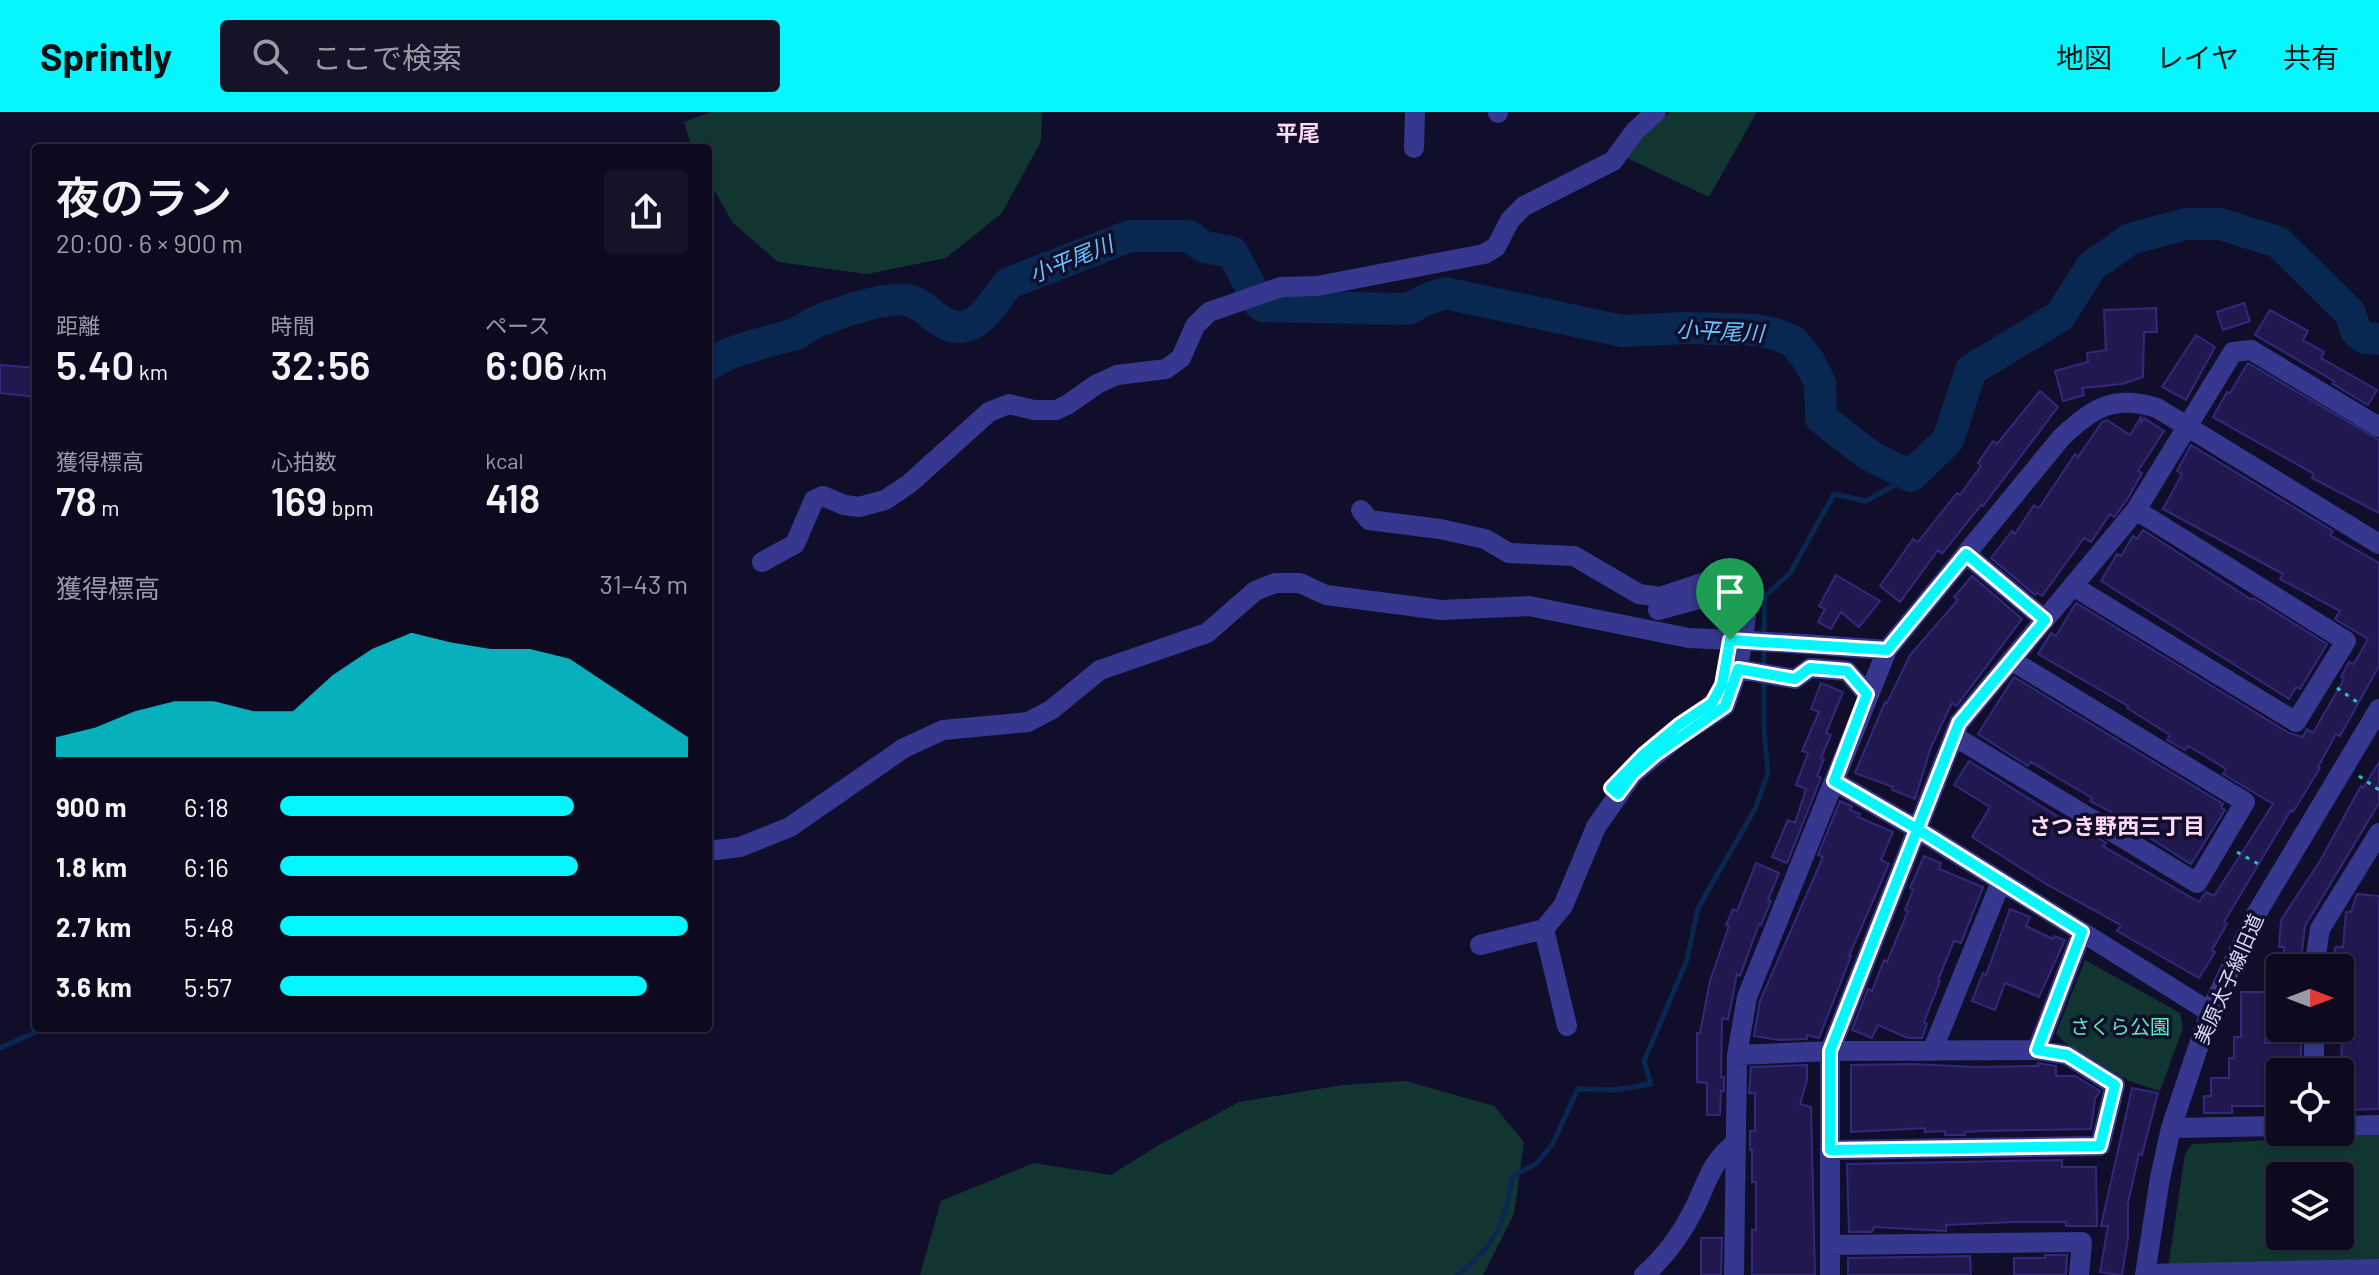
<!DOCTYPE html>
<html lang="ja">
<meta charset="utf-8">
<style>
body{margin:0;font-family:Barlow,"Noto Sans JP",sans-serif;background:#161329;color:#f1f3f6;height:100vh;display:flex;flex-direction:column;font-size:30px;white-space:nowrap}
*{box-sizing:border-box;margin:0}
p{font-size:26px;color:#9a9aa5}
.icon{flex:none;width:44px;height:44px;fill:none;stroke:currentColor;stroke-width:2;stroke-linecap:round;stroke-linejoin:round}
.map{position:relative;flex:1;overflow:hidden}
.drawer{position:absolute;left:32px;top:32px;width:680px;height:888px;display:flex;flex-direction:column;background:#0d0a20;border-radius:8px;box-shadow:0 2px 6px #0004,0 0 0 2px #2d2b3e}
.drawer>*{flex:none}
.needle{width:52px;rotate:90deg}
.controls{position:absolute;left:2266px;top:842px;display:grid;gap:16px}
.controls a{display:grid;place-items:center;width:88px;height:88px;border-radius:8px;background:#0d0a20;box-shadow:0 2px 6px #0004,0 0 0 2px #2d2b3e;font-size:40px}
.pin{position:absolute;display:grid;place-items:center;width:68px;height:68px;color:#fff;margin:-82px -34px;border-radius:50% 50% 50% 0;rotate:-45deg;box-shadow:0 0 8px #0007}
.pin .icon{rotate:45deg}
.round{display:grid;place-items:center;flex:none;width:84px;height:84px;border-radius:8px;background:#161329}
.headline{display:flex;align-items:center;justify-content:space-between;height:136px;padding:0 24px}
h1{font-size:44px;font-weight:600;line-height:60px}
.figures{display:grid;grid-template-columns:repeat(3,1fr);gap:12px;height:136px;padding:8px 24px}
.figures div{display:grid;align-content:center}
.figures b{font-size:40px;font-weight:600}
.figures small{font-size:22px;font-weight:400}
.figures p{font-size:22px}
.chart{height:224px;padding:16px 24px}
.chart p{display:flex;justify-content:space-between}
.chart svg{width:100%;height:144px;margin-top:8px;fill:#04f7ff;opacity:.7}
ul{padding:0 24px;list-style:none;font-size:26px}
li{display:grid;grid-template-columns:128px 96px 1fr;align-items:center;height:60px}
li i{height:20px;border-radius:10px;background:#04f7ff}
header{display:flex;align-items:center;gap:48px;box-sizing:border-box;height:112px;padding:0 40px;background:#04f7ff;color:#111}
header strong{font-size:38px}
nav{display:flex;gap:44px;margin-inline-start:auto;font-size:28px}
.search{width:560px;height:72px;background:#161329;display:flex;align-items:center;gap:20px;box-sizing:border-box;padding:0 28px;border-radius:8px;color:#9a9aa5;font-size:30px}
.map>svg:first-child{display:block}
.green{fill:#113632;fill-rule:evenodd}
.lines{fill:none;stroke-linecap:round;stroke-linejoin:round}
.stream{stroke:#082751;stroke-width:5}
.river{stroke:#082751;stroke-width:32}
.building{fill:#20184e;stroke:#33287c;stroke-width:2}
.path{stroke:#25c7b2;stroke-width:3;stroke-dasharray:4 6;stroke-linecap:butt}
.minor{stroke:#35388e;stroke-width:20}
.minor-bridge{stroke:#35388e;stroke-width:20}
.route-casing{stroke:#fff;stroke-width:16}
.route{stroke:#04f7ff;stroke-width:10}
.labels{text-anchor:middle;stroke-width:7;stroke-linejoin:round;paint-order:stroke}
.street-label{font-size:20px;fill:#dad8ff;stroke:#110e2b}
.park-label{font-size:20px;fill:#58ebbc;stroke:#110e2b}
.neighbourhood-label{font-size:22px;font-weight:bold;fill:#ffdaf4;stroke:#110e2b}
.water-label{font-size:22px;font-style:italic;fill:#66c3ff;stroke:#110e2b}
</style>
<header>
<strong>Sprintly</strong>
<div class="search"><svg class="icon" aria-label="search" viewBox="0 0 24 24"><circle cx="10" cy="10" r="6"/><path d="M15 15l6 6"/></svg>ここで検索</div>
<nav><a>地図</a><a>レイヤ</a><a>共有</a></nav>
</header>
<div class="map">
<svg width="2379" height="1163" viewBox="0 0 2379 1163">
<rect width="100%" height="100%" fill="#110e2b"/>
<!-- green -->
<path class="green" d="M711,0H1042L1041,29L1002,101L946,146L867,162L778,150L733,111L708,67V36H692L684,10Z
M1671,0H1757L1709,85L1627,46L1644,20Z
M2085,848L2180,901L2183,916L2160,979L2129,969L2064,930L2056,921Z
M1406,969L1494,994L1524,1030L1514,1102L1483,1163H920L941,1089L1034,1051L1111,1063L1159,1033L1239,990L1343,973Z
M2379,1023V1163H2167L2185,1042L2192,1032ZM2280,1064H2340V1124H2280Z"/>
<g class="lines">
<!-- stream -->
<path class="stream" d="M1764,525L1765,484L1790,461L1834,382L1866,389L1911,364
M1764,535V557
M0,936L45,916
M1457,1163C1493,1137 1507,1109 1512,1064L1536,1052L1552,1033L1578,977L1615,978L1651,972L1644,949L1687,848L1698,796L1755,697L1768,661L1764,618V567"/>
<!-- river -->
<path class="river" d="M1259,191L1263,194L1408,197L1427,187L1445,181L1622,219L1686,216L1756,218L1775,222L1793,229L1809,249L1820,271L1821,306L1869,343L1911,364L1948,328L1971,258L2060,204L2091,155L2130,127L2186,112H2220L2278,130L2350,201L2356,219L2365,226L2379,227
M708,253C734,236 765,231 795,222C803,219 808,213 816,210C838,201 883,185 906,188C927,190 942,222 966,214C985,209 996,185 1009,171L1130,124H1189L1204,135L1232,140L1253,179"/>
</g>
<!-- building -->
<path class="building" d="M2244,191L2250,209L2223,218L2217,200Z
M2156,196L2157,220H2144L2143,265L2122,272L2082,276L2084,283L2063,289L2055,259L2088,250L2087,241L2106,238L2104,198Z
M2270,198L2308,219L2303,228L2324,240L2321,246L2377,278L2368,293L2333,272L2334,269L2255,223Z
M2196,223L2215,235L2186,288L2162,275Z
M2248,251L2379,328V401L2312,366L2314,362L2213,305L2227,280L2230,281Z
M0,253L36,256V285L0,281Z
M2040,279L2058,295L1983,394L1981,393L1942,442L1938,438L1900,490L1880,474L1913,427L1918,430L1957,381L1960,383L1981,354L1978,351L1993,329L1997,332Z
M2141,305V310L2144,306L2164,319L2138,359L2142,361L2127,388L2114,405L2110,402L2091,430L2084,426L2042,484L2037,481L2035,483L1991,446L2012,419L2015,422L2034,393L2039,396L2075,342L2078,345L2102,310L2107,308L2130,323Z
M2191,333L2333,419L2330,423L2379,451V554L2340,624L2336,622L2318,655L2320,656L2293,700L2291,698L2224,810L2227,812L2212,838L2215,840L2199,866L2117,819L2121,813L2046,772L1972,725L1990,695L1954,673L1969,649L2086,722L2088,720L2106,731L2103,734L2199,790L2206,780L2214,784L2273,692L2223,662L2226,657L2202,642L2188,634L2185,638L2167,628L2170,623L2127,596L2128,594L2038,542L2051,521L2056,524L2076,491L2289,621L2303,625L2307,617L2313,621L2344,567L2341,565L2349,550L2354,552L2368,527L2335,507L2340,499L2280,467L2283,462L2163,397L2182,362L2177,359Z
M2143,418L2252,488L2253,486L2327,532L2300,577L2296,575L2289,587L2101,469L2117,442L2121,444L2133,424L2137,427Z
M1836,463L1880,489L1859,515L1841,500L1831,517L1818,510L1825,497L1819,494Z
M1972,464L2022,507L1958,592L1956,594L1952,591L1931,635L1915,687L1892,678L1893,675L1855,661L1885,590L1887,591L1910,543L1958,488L1954,485Z
M2014,565L2223,692L2221,696L2225,698L2191,752L2150,726L2152,722L2090,689L2092,686L2031,650L2028,654L1978,622Z
M1821,571L1843,580L1826,621L1831,623L1821,646L1824,647L1817,664L1821,666L1787,751L1772,745L1788,708L1795,711L1806,677L1796,673L1808,641L1802,639L1819,600L1811,597Z
M2379,650V691L2305,814L2300,856H2283L2284,835H2279L2281,808L2320,749L2361,674L2363,676Z
M1840,689L1852,694L1850,698L1860,702L1858,705L1893,720L1881,748L1889,752L1849,844H1851L1819,926L1807,923V927L1779,928L1754,924L1760,889L1823,745L1818,743Z
M1924,744L1941,751L1939,757L1983,775L1961,831L1954,829L1938,868L1940,869L1924,910L1927,912L1922,926H1908L1878,913L1872,926L1852,918L1868,877L1872,879L1884,848L1887,850L1908,799L1905,798L1913,778L1910,776Z
M1756,751L1779,761L1768,788L1771,789L1761,813L1759,812L1740,864L1737,862L1728,908L1722,906L1721,965H1724V979H1721L1720,1003H1707V971L1697,970V921H1700L1710,869L1729,814L1726,813L1733,797L1737,799Z
M2357,782L2379,784V997L2340,998L2342,916H2340V849H2334L2335,835H2343L2346,800H2351Z
M2010,797L2030,805L2026,814L2053,827L2054,824L2065,828L2039,885L2005,871L1995,898L1972,889L1983,861L1986,863Z
M2241,880H2265V931H2301V960H2269V994H2232V1001H2204V984H2211V966H2229V946H2234V925H2241Z
M2038,951L2056,954V964H2075L2100,979L2095,987L2091,1017L1982,1019L1965,1020V1023H1945V1019L1925,1020V1016L1851,1020V953L1911,952L1976,955L2038,954Z
M1807,953V968L1800,992L1811,995L1815,1163H1752V1118H1756V1070H1752V1038H1750V1019H1755V981H1749L1751,955Z
M2132,976L2158,981L2142,1043L2139,1042L2128,1091V1126L2122,1163H2119L2100,1160L2108,1114H2101Z
M2062,1048V1055H2096L2097,1114H2066V1110H2014L1946,1113V1119L1874,1115L1872,1120H1849L1847,1052Z
M1701,1126H1722L1721,1163H1701Z
M2045,1143H2067L2066,1163H2014V1146H2045Z
M1970,1144L1971,1163H1848V1146Z"/>
<g class="lines">
<!-- path -->
<path class="path" d="M2337,576L2360,592
M2359,664L2379,678
M2237,740L2262,754"/>
<!-- minor -->
<path class="minor" d="M1498,1V0
M1414,36L1415,0
M1361,398L1369,408L1440,417L1485,427L1509,441L1574,444L1639,482L1660,485L1726,463L1738,467L1746,505L1738,557L1725,594L1680,623L1633,662L1596,715L1563,794L1544,817L1480,833
M1966,442L2045,508
M762,450L795,432L814,388L823,384L844,393L859,395L885,388L909,372L989,300L1009,292L1034,298H1056L1067,293L1097,272L1117,263L1166,257L1181,246L1195,214L1209,200L1281,175L1317,174L1484,142L1496,135L1510,108L1524,94L1613,49L1635,19L1656,0
M2073,474L2296,610L2346,529L2136,398
M1658,498L1718,482C1734,498 1732,505 1730,527
M1803,532L1887,538
M1738,557L1795,567L1810,556L1847,559L1867,582
M1954,624L2197,771L2245,690L2011,548
M1834,669L1917,717L2210,900
M708,739L740,735L790,715L904,636L943,618L1028,610L1051,598L1100,558L1207,521L1255,479L1275,471H1300L1326,483L1441,498L1529,494L1689,526L1734,528
M1544,817L1567,914
M2314,856L2320,817L2379,721
M1932,939L2001,770
M1737,943L1830,939L2037,938L2082,820
M2314,960V916
M2340,1014L2379,1013
M2171,1016L2280,1014
M1830,1038L2100,1034L2115,973L2067,943L2037,938
M1830,1133L2082,1130L2079,1163
M2145,1162L2379,1157
M1644,1163C1665,1145 1682,1121 1694,1097C1707,1071 1711,1050 1734,1032
M1734,1163L1737,943L1747,885L1887,538L2061,326C2092,296 2114,282 2157,296L2379,432
M1830,1163V939L1959,611L2136,398L2233,240L2251,238L2379,315
M2145,1163L2160,1066L2171,1016L2210,900L2255,804L2379,597"/>
<!-- minor-bridge -->
<path class="minor-bridge" d="M1734,528L1803,532"/>
</g>
<g class="lines">
<!-- route casing -->
<g class="route-casing">
<path id="route" d="M1730,528L1722,573L1712,591L1679,613L1643,643L1611,676L1618,682L1633,662L1656,642L1725,594L1738,557L1795,567L1810,556L1847,559L1867,582L1834,669L1917,717L2082,820L2037,938L2067,943L2115,973L2100,1034L1830,1038V939L1954,624L1959,611L2045,508L1966,442L1887,538L1730,528"/>
</g>
<!-- route -->
<use href="#route" class="route"/>
</g>
<g class="labels">
<!-- street labels -->
<g class="street-label">
<text transform="translate(2229 867) rotate(-66)" y="7">美原太子線旧道</text>
</g>
<!-- park labels -->
<g class="park-label">
<text x="2120" y="922">さくら公園</text>
</g>
<!-- neighbourhood labels -->
<g class="neighbourhood-label">
<text x="1298" y="29">平尾</text>
<text x="2117" y="722">さつき野西三丁目</text>
</g>
<!-- water labels -->
<g class="water-label">
<text transform="translate(1071 147) rotate(-22)" y="8">小平尾川</text>
<text transform="translate(1720 219) rotate(3)" y="8">小平尾川</text>
</g>
</g>
</svg>
<div class="controls">
<a><svg class="needle" viewBox="-14 -14 28 28"><path d="M0-13l5 13h-10z" fill="#e53935"/><path d="M0 13l5-13h-10z" fill="#9a9aa5"/></svg></a>
<a><svg class="icon" aria-label="locate" viewBox="0 0 24 24"><circle cx="12" cy="12" r="6"/><path d="M12 2v4M12 18v4M2 12h4M18 12h4"/></svg></a>
<a><svg class="icon" aria-label="layers" viewBox="0 0 24 24"><path d="M12 4l9 5-9 5-9-5zM3 14l9 5 9-5"/></svg></a>
</div>
<div class="pin" style="left:1730px;top:528px;background:#1e9e55"><svg class="icon" aria-label="arrive" viewBox="0 0 24 24"><path d="M6 21V4h12l-3 4 3 4H6"/></svg></div>
<section class="drawer">
<div class="headline"><div><h1>夜のラン</h1><p>20:00 · 6 × 900 m</p></div><a class="round"><svg class="icon" aria-label="share" viewBox="0 0 24 24"><path d="M12 15V3M7 8l5-5 5 5M5 13v7h14v-7"/></svg></a></div>
<div class="figures">
<div><p>距離</p><b>5.40<small> km</small></b></div>
<div><p>時間</p><b>32:56</b></div>
<div><p>ペース</p><b>6:06<small> /km</small></b></div>
</div>
<div class="figures">
<div><p>獲得標高</p><b>78<small> m</small></b></div>
<div><p>心拍数</p><b>169<small> bpm</small></b></div>
<div><p>kcal</p><b>418</b></div>
</div>
<div class="chart"><p><span>獲得標高</span>31–43 m</p>
<svg viewBox="0 0 160 44" preserveAspectRatio="none"><path d="M0 44V38L10 35L20 30L30 27L40 27L50 30L60 30L70 19L80 11L90 6L100 9L110 11L120 11L130 14L140 22L150 30L160 38V44z"/></svg>
</div>
<ul>
<li><b>900 m</b>6:18<i style="width:72%"></i></li>
<li><b>1.8 km</b>6:16<i style="width:73%"></i></li>
<li><b>2.7 km</b>5:48<i style="width:100%"></i></li>
<li><b>3.6 km</b>5:57<i style="width:90%"></i></li>
</ul>
</section>
</div>
